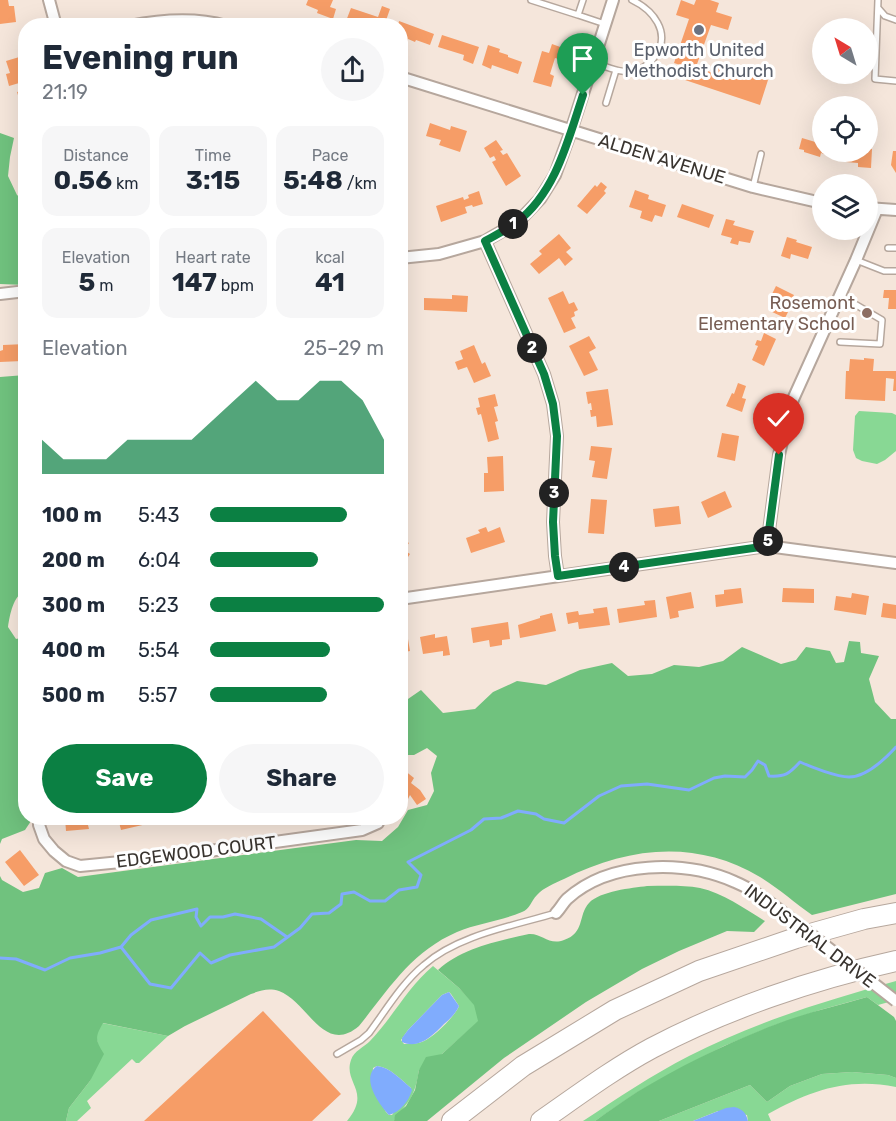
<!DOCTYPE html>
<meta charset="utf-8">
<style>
body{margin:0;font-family:Rubik,sans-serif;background:#f6f6f7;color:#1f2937;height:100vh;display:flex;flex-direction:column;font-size:22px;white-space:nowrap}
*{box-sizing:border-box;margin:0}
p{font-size:20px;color:#747a83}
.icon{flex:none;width:33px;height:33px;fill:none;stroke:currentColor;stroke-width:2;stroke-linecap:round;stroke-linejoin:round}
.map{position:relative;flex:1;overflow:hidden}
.details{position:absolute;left:18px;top:18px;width:390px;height:807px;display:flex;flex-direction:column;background:#fff;border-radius:24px;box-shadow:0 6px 24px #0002}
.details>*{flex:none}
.needle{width:39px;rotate:322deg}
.tools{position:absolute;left:812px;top:18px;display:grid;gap:12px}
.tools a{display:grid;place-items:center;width:66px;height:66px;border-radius:50%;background:#fff;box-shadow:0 6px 24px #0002;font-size:30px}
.pin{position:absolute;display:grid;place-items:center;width:51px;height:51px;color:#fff;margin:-62px -26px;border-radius:50% 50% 50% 0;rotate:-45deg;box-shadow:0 0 6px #0007}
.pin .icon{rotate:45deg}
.km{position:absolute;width:30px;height:30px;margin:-15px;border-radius:50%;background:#222;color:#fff;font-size:16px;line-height:30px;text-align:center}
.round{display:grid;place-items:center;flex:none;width:63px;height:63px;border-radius:32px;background:#f6f6f7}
.overview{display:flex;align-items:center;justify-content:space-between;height:102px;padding:0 24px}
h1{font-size:33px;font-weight:700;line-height:45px}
.figures{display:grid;grid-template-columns:repeat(3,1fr);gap:9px;height:102px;padding:6px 24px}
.figures div{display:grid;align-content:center;border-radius:15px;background:#f6f6f7;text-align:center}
.figures b{font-size:26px;font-weight:700}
.figures small{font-size:16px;font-weight:400}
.figures p{font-size:16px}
.chart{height:168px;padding:12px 24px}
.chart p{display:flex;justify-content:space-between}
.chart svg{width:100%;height:108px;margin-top:6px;fill:#0b8043;opacity:.7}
.button{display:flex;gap:12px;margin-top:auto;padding:12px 24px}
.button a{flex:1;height:69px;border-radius:36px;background:#0b8043;color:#fff;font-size:24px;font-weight:700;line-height:69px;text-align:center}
.button a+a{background:#f6f6f7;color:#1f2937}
ul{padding:0 24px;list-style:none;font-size:20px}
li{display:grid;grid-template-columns:96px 72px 1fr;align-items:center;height:45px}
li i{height:15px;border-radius:8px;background:#0b8043}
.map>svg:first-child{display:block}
.green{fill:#88d894;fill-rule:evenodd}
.forest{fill:#70c27e}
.water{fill:#80acfd}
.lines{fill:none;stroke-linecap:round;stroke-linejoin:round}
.stream{stroke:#80acfd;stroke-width:3}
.building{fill:#f69d67}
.lane-casing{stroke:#b6a79d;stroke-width:8}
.street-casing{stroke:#b6a79d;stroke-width:14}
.highway-casing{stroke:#b6a79d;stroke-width:22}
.lane{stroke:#fff;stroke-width:5}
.street{stroke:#fff;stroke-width:10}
.highway{stroke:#fff;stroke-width:20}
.street-bridge-casing{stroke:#b6a79d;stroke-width:14;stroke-linecap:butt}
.street-bridge{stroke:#fff;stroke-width:10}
.route-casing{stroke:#fff;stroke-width:12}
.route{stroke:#0b8043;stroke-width:8}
.worship-dot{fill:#6b7280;stroke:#fff;stroke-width:2}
.education-dot{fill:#8d6e63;stroke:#fff;stroke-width:2}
.labels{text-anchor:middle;stroke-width:6;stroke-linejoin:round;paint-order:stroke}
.worship-label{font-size:18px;fill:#5b616d;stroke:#fff}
.street-label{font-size:18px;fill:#39342f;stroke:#fff}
.education-label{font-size:18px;fill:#785e54;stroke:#fff;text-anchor:end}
</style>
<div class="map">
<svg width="896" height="1121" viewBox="0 0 896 1121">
<rect width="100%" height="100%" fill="#f5e6db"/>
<!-- green -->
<path class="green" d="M859,411L892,413L896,415V451L885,460L877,464L862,461L856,458L853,450L855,416Z
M433,966L459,988L475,1005L479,1021L442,1054L419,1070C417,1083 414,1096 405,1106C401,1112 396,1114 394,1121H347C372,1091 343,1083 351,1060C354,1051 364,1047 370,1041C393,1017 408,987 433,966ZM449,992L451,994L459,1006C456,1015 434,1037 424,1041C418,1044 411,1044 404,1044L401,1040L408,1030L442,995ZM377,1066C390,1067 401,1080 411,1088L392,1115H389L386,1112L372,1087L373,1068Z
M896,981V1000L878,1005L867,997L820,1010L775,1025L724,1046L679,1069L636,1093L595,1121H583C618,1098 652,1075 689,1056C755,1022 825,1001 896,981Z
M102,1023L168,1036L139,1063H136L132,1059L87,1101L91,1108L77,1121H66L69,1108L90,1081L98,1045L96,1035Z
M852,1072L888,1075L896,1078V1087C847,1077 810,1091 768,1114L771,1121H748L747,1115L718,1111L693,1121H659L750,1085L767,1102L790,1086L822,1074Z"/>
<!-- forest -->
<path class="forest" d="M0,133L14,138L10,157L8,176L17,195L25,201V224L18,226L25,274V285L0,284Z
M25,375V590C13,597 10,614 8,627L16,639L25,637L26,818H33L25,830L2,839L0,844V377Z
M849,641L860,642L861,653L879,656L869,679L875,702L891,719H896V894L812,915C795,903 778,888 760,877C696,839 628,847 564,879C555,883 543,888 537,895C531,901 530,909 522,912C501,921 478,923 457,932C411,952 389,989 359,1026C324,1056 308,1002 279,991C269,988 261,990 251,994L185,1026L168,1036L103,1023C95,1037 95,1040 104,1054L90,1081L69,1108L66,1121H0V876L2,880L23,892L39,888L45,873L62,868L78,877L356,840L382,841L398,827L408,810L427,805L434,791L431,773L437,756L427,748L414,755H401V700L408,699L421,690L443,713L475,709L493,692L517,681L546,685L580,670L612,663L628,676L652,674L674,665L699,667L723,661L742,647L781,664L796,660L806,647L830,651L836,663L844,662Z
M647,886C665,886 683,885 700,888C723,893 745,909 765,921L754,932L727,931L679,951L642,969L586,1002L504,1058L427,1121H394L395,1115L406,1106L415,1090L419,1070L426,1057L442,1054L478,1021L474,1005L459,988L438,970C462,948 498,941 529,934C542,933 549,946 564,940C585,933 578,915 589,903C600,891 632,888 647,886Z
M867,997L894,1017L896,1021V1078L888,1075L852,1072L822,1074L790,1086L767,1102L750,1085L659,1121H595C609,1111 623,1101 637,1092C680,1066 727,1043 774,1025C805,1013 836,1006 867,997Z"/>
<!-- water -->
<path class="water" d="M449,992L459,1006C456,1013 450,1019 444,1024C433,1035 419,1050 402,1042V1038L408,1030L442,995Z
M377,1066C390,1067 401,1080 411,1088L412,1090C409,1101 400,1112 389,1115C379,1104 360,1078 377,1066Z
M734,1107C743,1109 746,1113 748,1121H693L726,1108Z"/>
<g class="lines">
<!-- stream -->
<path class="stream" d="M121,947L131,935L151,920L197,909L196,917L201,926L210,917H223L235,914L261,919L287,937
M0,958L16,959L45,970L70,958L100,953L121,947L150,984L171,988L200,953L211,963L230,955L274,947L300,928L312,914L329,913L341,904L342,894L354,892L370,901H385L399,890L417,887L421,875L408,862L471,830L484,819L501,818L518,811L536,814L544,819L564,823L599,796L621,786L647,784L689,790L714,778L725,776L745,777L752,770L758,761L765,765L769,776C785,777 789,774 800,762C811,767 837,777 849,777C867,777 885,759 896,747"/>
</g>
<!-- building -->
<path class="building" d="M0,0H8L9,6H14L16,22L0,24Z
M308,0H333L330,7L336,9L333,19L317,13L318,10L306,5Z
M681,0L694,5L696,0H710L719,3L716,12L732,17L728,30L711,25L696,67L716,74L719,64L768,80L760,105L676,77L680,65L674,63L689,19L676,15Z
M382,6L390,9L384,26H360L346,21L351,8L378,17Z
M399,21L434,34L430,45L416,40L415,42L408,39L407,43L400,41V26H398Z
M442,35L479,47L473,64L463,60L464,55L438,47Z
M552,44L563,48L559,59L555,58L550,74L554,76L551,87L533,82L542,51L549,53Z
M488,45L500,49L499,52L508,55V57L522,62L518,74L492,65L491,69L482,65Z
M26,55V81L9,86L6,74L10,73L6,61Z
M26,89V113L24,114L17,92Z
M400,112L408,115L402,131H400Z
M430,123L450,130L451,126L467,131L460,152L439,145L441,140L426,136Z
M802,138L822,144V152H828L827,155L821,153L820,157L804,152V150L799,149Z
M496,140L503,150L500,151L503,155L507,153L521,176L506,186L492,162L496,160L494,156L490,158L484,148Z
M867,148L872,149L871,168L858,167V163L846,162V152H867Z
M893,151H896V173L891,165Z
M601,182L607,187L604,191L606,193L587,214L577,206L595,185L597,187Z
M635,190L649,195L648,199L666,205L662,217L655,215L652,222L640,218L642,211L629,207Z
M479,191L483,204L473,207L472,205L465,207L467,213L441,222L436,206L463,197L464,200L469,198L468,195Z
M682,204L714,215L709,228L677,217Z
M726,219L735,221L733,225L754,231L750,243L739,241L738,245L730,243L732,238L721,235Z
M559,234L571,248L566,252L573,259L565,266L559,258L539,274L530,264L542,254L539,251Z
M787,237L797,240L796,242L812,247L808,259L791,254L790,259L781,256Z
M776,286L794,295L789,305L791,306L785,318L770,311L777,296L772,294Z
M884,290H896V309H888L889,298H883Z
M563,291L569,304L574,302L578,310L574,312L575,316L571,318L576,328L564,333L548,298Z
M452,295L468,296L467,312L424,310V298L452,299Z
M764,333L776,339L764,366L752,360L758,346L755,345L757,340L761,341Z
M589,336L596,348L589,352L598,370L584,376L569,346Z
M26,344V354H21L22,361L0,362V351L3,350V345Z
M474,345L482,364L485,362L491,376L474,383L467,367L458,370L455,362L463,359L460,351Z
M864,358L874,359L873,371H896V391H893L894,379L886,378L885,401L845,399L846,371H849L850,359L864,360Z
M738,383L746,386L742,398L746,399L742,412L726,406L732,393L734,394Z
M608,389L613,425L597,427L596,416L591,417L590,410H592L591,403L588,404L586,392Z
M495,394L498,406L494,407L498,421L495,422L499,439L488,442L481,414L478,415L476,408L480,407L478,398Z
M722,433L739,436L735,461L717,457Z
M591,446L612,448L607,479L592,477L595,461L589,460Z
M503,456L504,491L484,492V473H488L487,457Z
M725,491L732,507L708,518L701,502Z
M591,499L607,500L604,534L588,533Z
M679,506L681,524L655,527L653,509Z
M486,527L488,532L500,527L505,542L471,553L466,538L480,533L478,530Z
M400,537L409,543L404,550L410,554L402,566L400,564Z
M741,588L743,603L716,607L715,595L724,594V590Z
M783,588L814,589V603L782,602Z
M691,592L694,608L678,611L679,617L670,619L666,597Z
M852,593L869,596L866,615L834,610L836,596L851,598Z
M655,600L657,617L619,623L617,609L645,605L644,601Z
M883,603L896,605V619L881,617Z
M607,607L610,625L579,629L578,622L568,624L566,613L578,611L579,615L594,613L593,609Z
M552,613L556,631L520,638L518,625L540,618V616Z
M508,622L510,639L502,640V645L490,647L489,640L473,643L471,628Z
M435,634V638L447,636L450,655L443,656V651L423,654L420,637Z
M408,639L410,651L400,653V640Z
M404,770L414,778L411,783L420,790L426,799L417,805L410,795L408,799L400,794V775Z
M65,818H97V824L88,825L89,829L66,831Z
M118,818H150L151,823L121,830Z
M165,818H188V819L166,823Z
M20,850L39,875L24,886L5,862Z
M263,1011L341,1094L312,1121H144Z"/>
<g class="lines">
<!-- lane casing -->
<g class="lane-casing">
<path id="lane" d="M531,0L578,15L583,0
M878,0L875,79L896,81
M878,8L885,16L896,20
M578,15L605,24
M593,62C607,67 623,75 638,70C645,67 652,61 656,55C671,32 653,10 632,0
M606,103L616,70
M753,187L761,154
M888,248H896
M856,260L884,271H896
M840,342L880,344L882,320L841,296
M337,1054L361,1040L369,1033C386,1010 402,983 424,965C458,935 513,926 556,913"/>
</g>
<!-- street casing -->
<g class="street-casing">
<path id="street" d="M49,0L56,26
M129,26C160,20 195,17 226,26
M400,77L753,187L822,203
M867,208L896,210
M485,241L544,374L553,404L557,436L553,522L555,556L558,576
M400,258L439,254L485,241L518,222L540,199L555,175L571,131L613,0
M0,294L26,291
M767,546L779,455L790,406L856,260L877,209
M400,599L767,546L896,563
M39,818V825L44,839L54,851L66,861L80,866L151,859L362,830L378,823
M556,913C560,909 563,903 567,899C610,860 685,860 735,882C752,889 767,900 781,911"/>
</g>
<!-- highway casing -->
<g class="highway-casing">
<path id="highway" d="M452,1121L523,1066L615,1010L699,971L796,938L864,919L896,913
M541,1121C577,1096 613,1069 652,1048C726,1009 814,979 896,961"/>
</g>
<!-- lane -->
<use href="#lane" class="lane"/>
<!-- street -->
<use href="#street" class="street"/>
<!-- highway -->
<use href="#highway" class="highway"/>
<!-- street-bridge casing -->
<g class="street-bridge-casing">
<path id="street-bridge" d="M781,911L896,1001"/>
</g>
<!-- street-bridge -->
<use href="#street-bridge" class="street-bridge"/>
</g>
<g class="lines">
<!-- route casing -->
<g class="route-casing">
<path id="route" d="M583,95C568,140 556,192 517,222C508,229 496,235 485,241L544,374L553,404L557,436L553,522L555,556L558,576L767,546L779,455"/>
</g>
<!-- route -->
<use href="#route" class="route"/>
</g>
<!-- markers -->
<circle class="worship-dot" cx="699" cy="30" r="6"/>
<circle class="education-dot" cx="867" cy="313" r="6"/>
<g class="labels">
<!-- worship labels -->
<g class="worship-label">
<text x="699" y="56">Epworth United<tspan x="699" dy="21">Methodist Church</tspan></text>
</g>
<!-- street labels -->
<g class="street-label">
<text transform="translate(662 159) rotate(17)" y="6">ALDEN AVENUE</text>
<text transform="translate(196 852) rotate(-7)" y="6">EDGEWOOD COURT</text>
<text transform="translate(810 936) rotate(37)" y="6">INDUSTRIAL DRIVE</text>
</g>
<!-- education labels -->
<g class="education-label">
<text x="855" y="309">Rosemont<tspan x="855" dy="21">Elementary School</tspan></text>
</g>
</g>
</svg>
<div class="tools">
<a><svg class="needle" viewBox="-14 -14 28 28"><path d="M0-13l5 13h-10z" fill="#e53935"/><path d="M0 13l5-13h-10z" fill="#747a83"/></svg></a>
<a><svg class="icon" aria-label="locate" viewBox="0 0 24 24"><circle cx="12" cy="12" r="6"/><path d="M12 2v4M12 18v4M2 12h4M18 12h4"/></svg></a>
<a><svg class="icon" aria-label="layers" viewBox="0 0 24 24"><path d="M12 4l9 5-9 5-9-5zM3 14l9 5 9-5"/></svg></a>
</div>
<div class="pin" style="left:583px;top:95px;background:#1e9e55"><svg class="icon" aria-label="arrive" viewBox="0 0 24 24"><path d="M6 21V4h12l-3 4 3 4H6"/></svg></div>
<div class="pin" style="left:779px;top:455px;background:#d93025"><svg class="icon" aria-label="check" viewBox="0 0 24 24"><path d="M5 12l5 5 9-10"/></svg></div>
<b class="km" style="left:513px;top:224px">1</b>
<b class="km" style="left:532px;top:348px">2</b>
<b class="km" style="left:554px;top:493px">3</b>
<b class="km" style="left:624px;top:567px">4</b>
<b class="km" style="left:768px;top:541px">5</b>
<section class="details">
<div class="overview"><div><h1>Evening run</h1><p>21:19</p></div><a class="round"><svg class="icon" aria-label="share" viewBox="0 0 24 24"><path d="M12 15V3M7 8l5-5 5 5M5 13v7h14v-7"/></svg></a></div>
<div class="figures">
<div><p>Distance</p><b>0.56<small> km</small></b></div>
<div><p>Time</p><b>3:15</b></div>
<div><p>Pace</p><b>5:48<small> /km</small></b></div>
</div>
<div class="figures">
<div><p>Elevation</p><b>5<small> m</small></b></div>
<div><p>Heart rate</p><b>147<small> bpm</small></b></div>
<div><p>kcal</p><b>41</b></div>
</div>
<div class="chart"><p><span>Elevation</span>25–29 m</p>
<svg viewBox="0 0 160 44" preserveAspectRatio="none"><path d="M0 44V30L10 38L20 38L30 38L40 30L50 30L60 30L70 30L80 22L90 14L100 6L110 14L120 14L130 6L140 6L150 14L160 30V44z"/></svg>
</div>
<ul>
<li><b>100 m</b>5:43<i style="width:79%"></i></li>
<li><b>200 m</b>6:04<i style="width:62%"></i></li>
<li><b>300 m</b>5:23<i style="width:100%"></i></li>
<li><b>400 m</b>5:54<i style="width:69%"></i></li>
<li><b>500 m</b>5:57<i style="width:67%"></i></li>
</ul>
<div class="button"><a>Save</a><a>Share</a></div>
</section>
</div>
